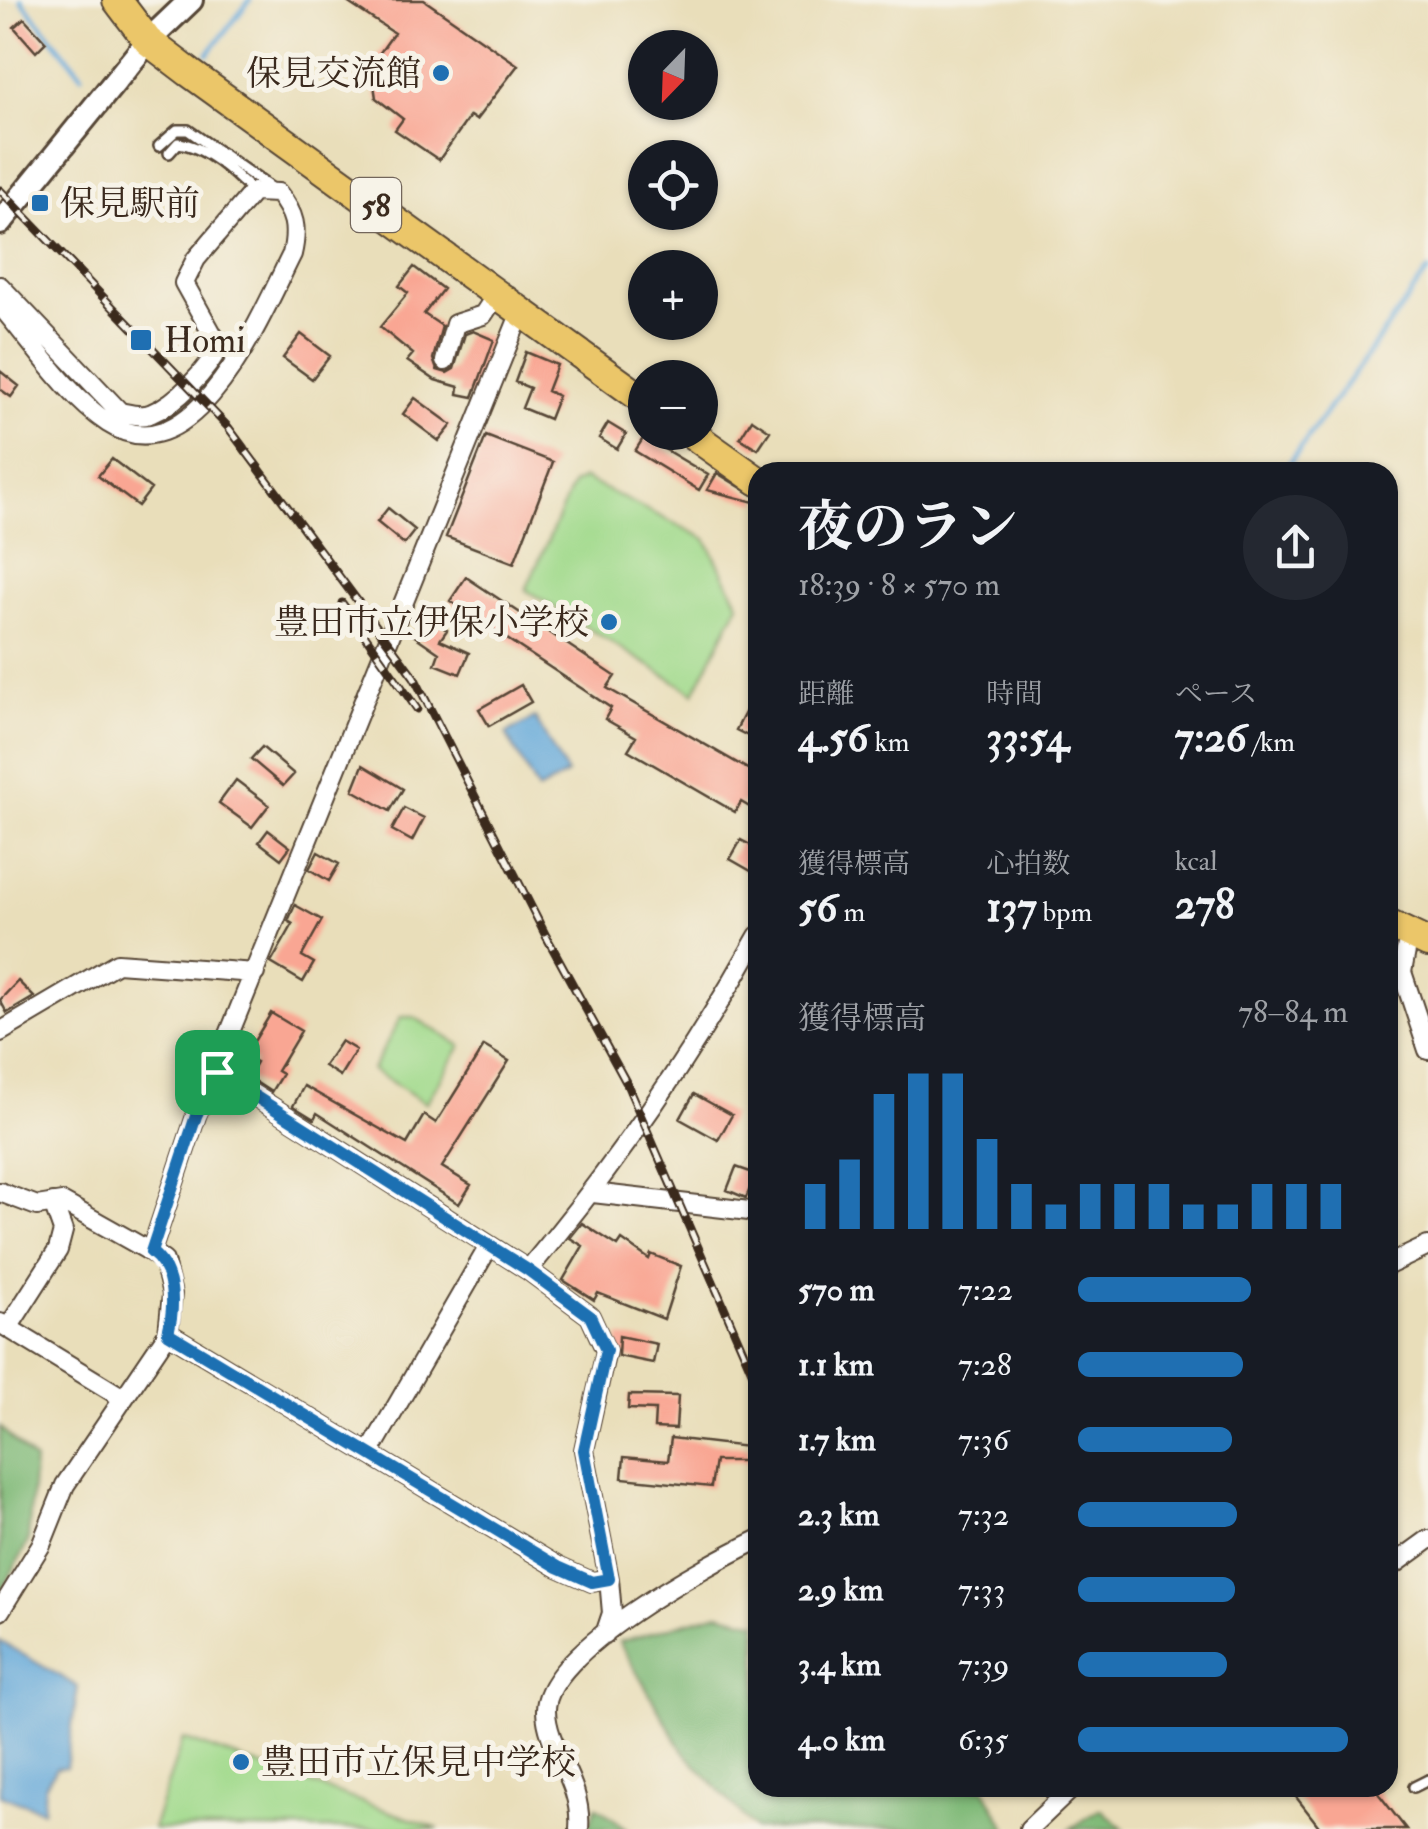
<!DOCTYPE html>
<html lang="ja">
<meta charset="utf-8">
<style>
body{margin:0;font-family:"IM FELL Double Pica","Noto Serif JP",serif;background:#242831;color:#f1f3f6;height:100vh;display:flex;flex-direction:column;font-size:38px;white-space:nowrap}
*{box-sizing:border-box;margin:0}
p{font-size:32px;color:#9ea1a6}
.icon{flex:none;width:55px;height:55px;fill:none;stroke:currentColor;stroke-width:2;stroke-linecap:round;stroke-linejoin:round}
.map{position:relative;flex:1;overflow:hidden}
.drawer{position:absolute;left:748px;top:462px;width:650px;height:1335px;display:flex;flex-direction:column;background:#171b24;border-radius:30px;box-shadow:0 2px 8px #0004}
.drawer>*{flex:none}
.needle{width:65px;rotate:203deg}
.controls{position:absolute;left:628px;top:30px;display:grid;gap:20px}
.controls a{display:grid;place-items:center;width:90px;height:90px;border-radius:50%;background:#171b24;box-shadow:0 2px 8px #0004;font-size:50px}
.pin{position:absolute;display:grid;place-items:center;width:85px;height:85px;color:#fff;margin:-42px;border-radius:20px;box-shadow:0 5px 15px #0006}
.round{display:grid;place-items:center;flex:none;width:105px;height:105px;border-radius:52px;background:#242831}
.summary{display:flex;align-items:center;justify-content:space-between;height:170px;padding:0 50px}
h1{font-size:55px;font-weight:700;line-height:75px}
.metrics{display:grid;grid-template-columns:repeat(3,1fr);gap:15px;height:170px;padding:10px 50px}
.metrics div{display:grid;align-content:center}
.metrics b{font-size:42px;font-weight:700}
.metrics small{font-size:28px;font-weight:400}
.metrics p{font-size:28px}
.chart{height:280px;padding:20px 50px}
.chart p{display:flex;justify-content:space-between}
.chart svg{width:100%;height:180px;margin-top:10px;stroke:#1f6fb2;stroke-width:6}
ul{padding:0 50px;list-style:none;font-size:32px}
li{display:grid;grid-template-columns:160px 120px 1fr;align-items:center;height:75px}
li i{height:25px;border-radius:12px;background:#1f6fb2}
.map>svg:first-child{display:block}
.green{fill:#a1da8c;stroke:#6e8255;stroke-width:2.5}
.forest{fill:#80ba78;stroke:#5e724b;stroke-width:2.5}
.water{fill:#64a8d9;stroke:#50697c;stroke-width:2.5}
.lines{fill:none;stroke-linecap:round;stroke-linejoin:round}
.stream{stroke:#64a8d9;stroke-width:5}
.building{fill:#f9a693}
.service-casing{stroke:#554535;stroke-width:14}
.minor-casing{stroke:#554535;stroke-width:22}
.tertiary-casing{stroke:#554535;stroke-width:28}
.primary-casing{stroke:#554535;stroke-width:32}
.service{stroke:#fff;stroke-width:9}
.minor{stroke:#fff;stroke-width:18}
.tertiary{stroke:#fff;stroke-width:22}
.primary{stroke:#ebc669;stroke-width:28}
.rail-casing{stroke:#3b2a1e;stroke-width:9}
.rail{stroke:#f7f3e8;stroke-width:5;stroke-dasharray:15;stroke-linecap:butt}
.route-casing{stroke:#fff;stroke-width:20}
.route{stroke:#1f6fb2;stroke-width:12}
.poi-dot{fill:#1f6fb2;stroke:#f7f3e8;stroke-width:4}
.labels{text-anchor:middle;stroke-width:10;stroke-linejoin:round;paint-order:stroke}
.shield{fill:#f7f3e8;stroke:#73665b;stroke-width:2.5}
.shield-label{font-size:32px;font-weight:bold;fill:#3b2a1e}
.poi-label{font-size:35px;fill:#3b2a1e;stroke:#f7f3e8;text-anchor:start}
</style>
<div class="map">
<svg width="1428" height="1829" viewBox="0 0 1428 1829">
<rect width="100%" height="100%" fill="#f7f3e8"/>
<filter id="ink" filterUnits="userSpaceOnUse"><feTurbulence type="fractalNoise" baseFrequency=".01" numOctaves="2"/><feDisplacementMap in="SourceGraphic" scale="20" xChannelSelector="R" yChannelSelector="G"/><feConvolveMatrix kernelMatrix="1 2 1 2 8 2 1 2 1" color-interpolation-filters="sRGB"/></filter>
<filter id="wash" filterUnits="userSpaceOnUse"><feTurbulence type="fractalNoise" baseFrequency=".0048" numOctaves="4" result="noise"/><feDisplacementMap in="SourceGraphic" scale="40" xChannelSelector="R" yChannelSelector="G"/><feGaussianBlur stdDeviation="2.25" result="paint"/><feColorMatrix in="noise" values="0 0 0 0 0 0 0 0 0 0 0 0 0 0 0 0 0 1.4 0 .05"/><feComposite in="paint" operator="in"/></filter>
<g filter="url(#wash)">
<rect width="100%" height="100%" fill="#e9deba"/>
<!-- green -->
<path class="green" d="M584,479L706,539L739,604L694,693L526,590L573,484Z
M401,1017H414L461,1046L426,1103L372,1070Z
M183,1739L439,1829H152Z"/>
<!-- forest -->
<path class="forest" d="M0,1427L34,1461L28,1542L0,1595Z
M718,1613L757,1622L758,1788H984L1007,1829H755L683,1751L619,1642Z
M596,1806L628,1829H588Z
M1101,1809L1124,1829H1070Z"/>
<!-- water -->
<path class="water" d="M535,718L567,774L538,791L506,734Z
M0,1641L78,1687L66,1767L56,1768L45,1786L43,1810L0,1795Z"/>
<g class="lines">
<!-- stream -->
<path class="stream" d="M21,0L82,75
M208,54L250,0
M1283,472L1428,271"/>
</g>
<g id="blocks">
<!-- building -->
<path class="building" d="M344,0H424L518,65L476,120L470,116L439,160L395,130L403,119L376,98L371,65L394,33Z
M24,18L46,42L36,52L14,27Z
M414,267L443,289L424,314L442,326L433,359L437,370L447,373L454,369L465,334L473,331L494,340L473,397L458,394L459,387L435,380L407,361L413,354L380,327L408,293L399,286Z
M301,334L330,356L312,379L283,358Z
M526,352L557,365L547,391L558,396L549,419L522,408L530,388L515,382Z
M0,371L19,386L11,397L0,389Z
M415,398L452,425L439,441L403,414Z
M752,419L770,431L758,449L740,438Z
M608,423L626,434L617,449L599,438Z
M486,436L553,462L514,563L446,537Z
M644,437L708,475L699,490L635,451Z
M112,459L151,489L138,506L98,476Z
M717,473L758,498V503L707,490Z
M388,508L415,530L404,544L377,522Z
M466,577L615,676L607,688L758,775V812L741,802L735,812L628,750L636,737L605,719L611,708L450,601Z
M426,616L447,630L440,640L469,653L460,674L435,664L439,653L413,635Z
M521,685L531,702L489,726L479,709Z
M748,707L758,712V741L736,730Z
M262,747L294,774L283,786L251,759Z
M363,765L403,789L390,811L353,790Z
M236,780L269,805L252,827L219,803Z
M404,808L424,818L412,841L392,830Z
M268,830L290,847L281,859L259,842Z
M741,840L758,849V875L730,859Z
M318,852L339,864L329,881L309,869Z
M295,905L322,920L302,956L314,963L303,982L271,963L293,924L288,921Z
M18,981L34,997L7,1013L0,1000Z
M271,1013L301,1031L277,1071L282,1074L271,1092L248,1077L256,1062L236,1052L243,1038L253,1043Z
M341,1041L356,1050L340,1076L324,1066Z
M484,1046L509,1061L442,1167L471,1185L459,1204L317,1113L314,1119L293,1106L304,1086L407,1144L424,1115L436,1123Z
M694,1094L732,1115L718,1140L680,1119Z
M736,1167L756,1174L746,1198L727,1190Z
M582,1223L618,1246L622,1240L649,1259L651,1254L681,1266L664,1319L598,1293L594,1300L563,1280L583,1246L570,1238Z
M619,1336L657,1344L653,1363L618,1356Z
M629,1395L678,1396L676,1429L654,1428L655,1410L628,1409Z
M671,1438L748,1447V1461H715L711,1487L622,1478L624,1457L668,1461Z
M1289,1788H1374L1406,1829H1321Z"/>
</g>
</g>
<g filter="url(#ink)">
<use href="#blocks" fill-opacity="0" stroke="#554535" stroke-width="2.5"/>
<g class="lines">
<!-- service casing -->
<g class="service-casing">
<path id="service" d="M159,146L177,130H188L272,189
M169,153L178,143C206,146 234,173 253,192
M1414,1787L1428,1780"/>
</g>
<!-- minor casing -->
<g class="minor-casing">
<path id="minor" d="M0,286L120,412C130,414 142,418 152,413C177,403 208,370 219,346L184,283L196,259L253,192L278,193C295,214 298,228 292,254C263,311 195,480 108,423C66,395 33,343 0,305
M445,361L455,324L483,315L497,294
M1409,935L1402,972L1428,1050
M0,1032L117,963L255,973
M217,1072L528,1270L590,1316L606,1351L584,1450L609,1579L612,1613L605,1634
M0,1192L37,1206L62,1202L151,1252L164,1261L172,1294L168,1333L65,1485L41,1545L0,1611
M593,1193L758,1212
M151,1252L196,1116L521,312
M1388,1265L1428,1246
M528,1270C615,1166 692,1055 758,936
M0,1323L123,1398
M8,1328L58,1250L63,1231L53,1203
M168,1333L558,1567L592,1582L609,1579
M370,1452L488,1248
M1388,1569L1428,1540
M579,1829C583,1781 547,1750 546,1711C544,1652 710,1563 758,1540
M1029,1829L1072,1788"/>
</g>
<!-- tertiary casing -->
<g class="tertiary-casing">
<path id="tertiary" d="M0,223L148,41L191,0"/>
</g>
<!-- primary casing -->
<g class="primary-casing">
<path id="primary" d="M117,0L148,41L190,73L645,401
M689,432L758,481
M1388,924L1428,943"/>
</g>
<!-- service -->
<use href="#service" class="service"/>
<!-- minor -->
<use href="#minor" class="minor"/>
<!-- tertiary -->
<use href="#tertiary" class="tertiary"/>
<!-- primary -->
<use href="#primary" class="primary"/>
<!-- rail casing -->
<g class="rail-casing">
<path id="rail" d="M0,190L228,427L414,677L546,936L626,1082L758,1385
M342,603L417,709"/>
</g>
<!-- rail -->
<use href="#rail" class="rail"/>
</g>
</g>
<g class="lines" filter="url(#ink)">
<!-- route casing -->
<g class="route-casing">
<path id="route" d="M217,1072L528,1270L590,1316L606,1350L584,1450L609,1579L592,1582L558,1567L168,1333C175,1305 175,1270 151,1252L196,1116Z"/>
</g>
<!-- route -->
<use href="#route" class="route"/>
</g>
<!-- markers -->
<g class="poi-dot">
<circle cx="441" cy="73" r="10"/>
<rect x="30" y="193" width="20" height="20" rx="5"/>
<rect x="129" y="328" width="24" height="24" rx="5"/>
<circle cx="609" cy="622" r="10"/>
<circle cx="241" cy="1762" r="10"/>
</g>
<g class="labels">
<!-- shield labels -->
<rect class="shield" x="351" y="178" width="50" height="54" rx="8"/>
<g class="shield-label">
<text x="376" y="216">58</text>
</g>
<!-- poi labels -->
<g class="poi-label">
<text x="421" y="85" text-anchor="end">保見交流館</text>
<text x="60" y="215">保見駅前</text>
<text x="164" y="352">Homi</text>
<text x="589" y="634" text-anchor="end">豊田市立伊保小学校</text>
<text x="261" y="1774">豊田市立保見中学校</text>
</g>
</g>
</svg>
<div class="controls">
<a><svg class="needle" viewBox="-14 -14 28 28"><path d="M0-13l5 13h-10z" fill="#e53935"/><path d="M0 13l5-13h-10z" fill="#9ea1a6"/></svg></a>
<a><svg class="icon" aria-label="locate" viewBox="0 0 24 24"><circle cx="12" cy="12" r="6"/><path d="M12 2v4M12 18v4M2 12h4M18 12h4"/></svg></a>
<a>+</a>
<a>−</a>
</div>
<div class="pin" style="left:217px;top:1072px;background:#1e9e55"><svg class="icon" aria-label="arrive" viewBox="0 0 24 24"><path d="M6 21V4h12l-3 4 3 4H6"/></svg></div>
<section class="drawer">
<div class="summary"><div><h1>夜のラン</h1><p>18:39 · 8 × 570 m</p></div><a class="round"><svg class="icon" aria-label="share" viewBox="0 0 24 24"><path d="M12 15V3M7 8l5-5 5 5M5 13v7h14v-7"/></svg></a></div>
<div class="metrics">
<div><p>距離</p><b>4.56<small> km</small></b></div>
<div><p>時間</p><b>33:54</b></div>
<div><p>ペース</p><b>7:26<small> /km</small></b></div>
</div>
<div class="metrics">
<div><p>獲得標高</p><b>56<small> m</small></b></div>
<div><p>心拍数</p><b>137<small> bpm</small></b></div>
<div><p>kcal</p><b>278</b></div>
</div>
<div class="chart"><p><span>獲得標高</span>78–84 m</p>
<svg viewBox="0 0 160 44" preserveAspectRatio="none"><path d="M5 44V33M15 44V27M25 44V11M35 44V6M45 44V6M55 44V22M65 44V33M75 44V38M85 44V33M95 44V33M105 44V33M115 44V38M125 44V38M135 44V33M145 44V33M155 44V33"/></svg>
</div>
<ul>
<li><b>570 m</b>7:22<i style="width:64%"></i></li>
<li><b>1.1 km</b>7:28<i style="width:61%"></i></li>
<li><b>1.7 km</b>7:36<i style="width:57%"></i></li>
<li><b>2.3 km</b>7:32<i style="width:59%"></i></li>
<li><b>2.9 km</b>7:33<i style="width:58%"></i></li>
<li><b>3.4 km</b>7:39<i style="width:55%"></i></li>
<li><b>4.0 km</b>6:35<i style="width:100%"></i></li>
</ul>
</section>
</div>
